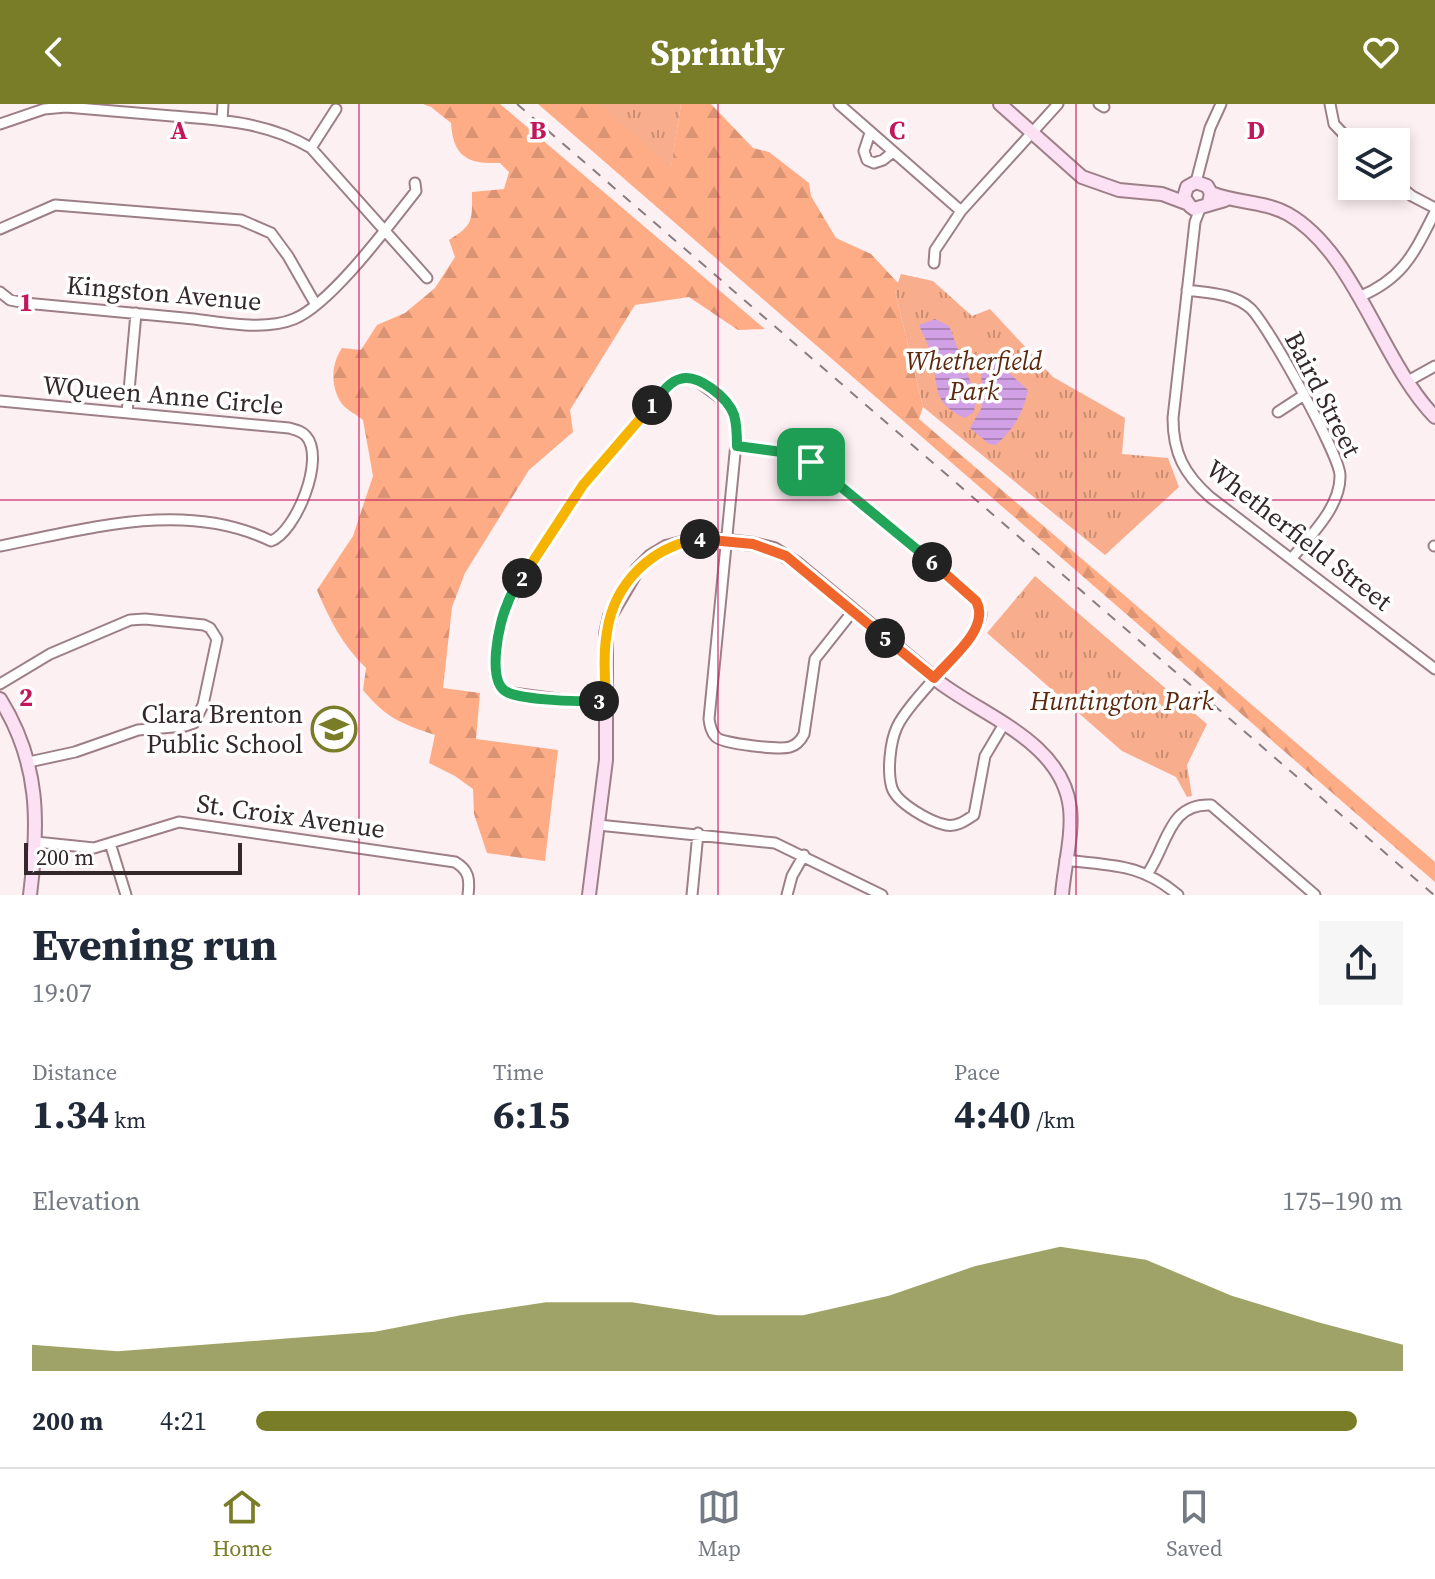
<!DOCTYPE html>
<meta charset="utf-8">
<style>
body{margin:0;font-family:"Source Serif 4",serif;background:#f6f6f7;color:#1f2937;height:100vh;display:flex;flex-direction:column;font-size:30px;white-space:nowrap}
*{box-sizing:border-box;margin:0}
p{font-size:26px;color:#747a83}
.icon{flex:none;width:44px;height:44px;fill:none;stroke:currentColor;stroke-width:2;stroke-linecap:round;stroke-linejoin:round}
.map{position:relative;height:791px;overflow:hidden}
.sheet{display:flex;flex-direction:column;background:#fff;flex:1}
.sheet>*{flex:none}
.fabs{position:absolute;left:1338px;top:24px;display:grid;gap:16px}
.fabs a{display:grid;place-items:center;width:72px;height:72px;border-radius:0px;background:#fff;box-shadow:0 4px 12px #0003;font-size:40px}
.scale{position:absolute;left:24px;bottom:20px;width:218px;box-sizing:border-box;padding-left:8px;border:4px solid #35282b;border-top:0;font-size:22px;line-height:28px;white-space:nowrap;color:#35282b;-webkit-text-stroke:6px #fff;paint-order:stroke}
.pin{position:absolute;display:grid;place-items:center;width:68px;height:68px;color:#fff;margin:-34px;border-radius:16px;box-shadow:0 4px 12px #0006}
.km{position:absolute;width:40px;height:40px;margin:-20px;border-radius:50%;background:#222;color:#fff;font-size:22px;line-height:40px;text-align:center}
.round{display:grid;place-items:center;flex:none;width:84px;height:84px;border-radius:0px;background:#f6f6f7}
.head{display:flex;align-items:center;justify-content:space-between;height:136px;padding:0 32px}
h1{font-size:44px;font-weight:700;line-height:60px}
.stats{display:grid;grid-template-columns:repeat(3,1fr);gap:12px;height:136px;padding:8px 32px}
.stats div{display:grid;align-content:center}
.stats b{font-size:40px;font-weight:700}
.stats small{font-size:22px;font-weight:400}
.stats p{font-size:22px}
.chart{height:224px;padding:16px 32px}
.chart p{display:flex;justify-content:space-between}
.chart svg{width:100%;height:144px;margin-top:8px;fill:#797d27;opacity:.7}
ul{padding:0 32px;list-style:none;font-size:26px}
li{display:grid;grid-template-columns:128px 96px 1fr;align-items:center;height:60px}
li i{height:20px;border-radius:10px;background:#797d27}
header{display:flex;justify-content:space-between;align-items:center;height:104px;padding:0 32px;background:#797d27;color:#fff;font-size:36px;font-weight:700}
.tab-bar{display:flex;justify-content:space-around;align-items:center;height:112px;border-top:2px solid #e0e1e3;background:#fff;font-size:22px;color:#747a83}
.tab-bar a{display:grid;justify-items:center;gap:4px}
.tab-bar .active{color:#797d27}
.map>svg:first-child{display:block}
.forest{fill:url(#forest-firs)}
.park{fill:url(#park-tufts)}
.pitch{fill:#f8ae8c}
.water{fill:url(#water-rules)}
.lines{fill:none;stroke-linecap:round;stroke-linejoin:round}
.street-casing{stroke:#9d7f87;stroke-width:13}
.secondary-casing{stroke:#9d7f87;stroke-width:16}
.street{stroke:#fff;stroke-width:9}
.secondary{stroke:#fce1f4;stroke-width:12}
.rail{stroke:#897c7f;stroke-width:2;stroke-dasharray:10 10;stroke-linecap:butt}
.split-1-casing{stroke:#fff;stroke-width:16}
.split-2-casing{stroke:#fff;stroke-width:16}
.split-3-casing{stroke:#fff;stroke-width:16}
.split-4-casing{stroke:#fff;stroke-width:16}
.split-5-casing{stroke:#fff;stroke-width:16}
.split-6-casing{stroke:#fff;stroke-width:16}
.split-7-casing{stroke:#fff;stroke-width:16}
.split-1{stroke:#22a559;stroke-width:10}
.split-2{stroke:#f5b400;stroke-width:10}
.split-3{stroke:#22a559;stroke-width:10}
.split-4{stroke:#f5b400;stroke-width:10}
.split-5{stroke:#f0652b;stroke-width:10}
.split-6{stroke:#f0652b;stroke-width:10}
.split-7{stroke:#22a559;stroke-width:10}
.grid{fill:none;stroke:#c2185b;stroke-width:2;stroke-opacity:0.55}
.labels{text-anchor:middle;stroke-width:7;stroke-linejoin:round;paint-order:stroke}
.street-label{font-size:26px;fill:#35282b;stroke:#fff}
.park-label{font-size:26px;font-style:italic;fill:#5c290e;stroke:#fff}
.poi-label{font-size:26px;fill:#35282b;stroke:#fff;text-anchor:end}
.grid-label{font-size:26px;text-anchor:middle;font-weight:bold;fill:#c2185b;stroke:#fff;stroke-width:7;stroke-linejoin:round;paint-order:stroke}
</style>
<header><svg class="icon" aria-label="back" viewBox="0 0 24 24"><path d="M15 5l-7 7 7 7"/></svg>Sprintly<svg class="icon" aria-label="heart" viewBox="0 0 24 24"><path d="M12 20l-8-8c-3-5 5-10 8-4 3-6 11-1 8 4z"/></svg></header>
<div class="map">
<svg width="1435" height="791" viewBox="0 0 1435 791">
<defs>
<pattern id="forest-firs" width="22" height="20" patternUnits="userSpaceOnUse" patternTransform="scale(2)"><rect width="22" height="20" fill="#feac86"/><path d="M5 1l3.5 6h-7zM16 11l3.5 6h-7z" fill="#da9474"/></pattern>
<pattern id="park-tufts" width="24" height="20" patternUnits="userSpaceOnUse" patternTransform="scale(2)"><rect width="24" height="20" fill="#f8ae8c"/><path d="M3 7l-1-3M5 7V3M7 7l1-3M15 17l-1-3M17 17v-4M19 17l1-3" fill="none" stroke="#ca8e73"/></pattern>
<pattern id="water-rules" width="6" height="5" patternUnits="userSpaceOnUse" patternTransform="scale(2)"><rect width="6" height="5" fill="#d2a0e5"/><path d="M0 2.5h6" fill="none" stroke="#ab82ba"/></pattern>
</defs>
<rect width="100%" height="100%" fill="#fdf0f3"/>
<!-- forest -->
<path class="forest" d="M423,0H500L765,225L738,226L689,193L635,201L570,306L573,328L529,366L465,469L452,503L443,584L480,589L476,635L558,646L545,757L487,749L474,710L473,685L455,672L429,659L435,631C402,620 386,614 363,586L366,564C343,542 329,515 317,486L353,432L373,372L363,316C357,311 347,306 342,300C330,283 331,260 342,244L361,246L377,221L405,209L435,184L455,153L449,136C474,121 472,116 472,88L504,85L509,68L500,59C469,60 453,54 451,19L431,3Z
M538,0H601L671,62L681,0H711L753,44L769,48L809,79L811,92L836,134L871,150L899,180L895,187L923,303L919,315L1435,758V778Z"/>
<!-- park -->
<path class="park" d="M599,0H681L671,64Z
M901,170L933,177L972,212L990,205L1053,273L1125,314L1122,350L1168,354L1179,383L1105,451L923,303L895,187Z
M1035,472L1207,620L1187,661L1192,692L1187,693L1176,673L1122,647L987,529Z"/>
<!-- pitch -->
<path class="pitch" d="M1035,515L1051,517L1047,545L1030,543Z"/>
<!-- water -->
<path class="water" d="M935,215L949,222L976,292L974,308L965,314C931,299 939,282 931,251C929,241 923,231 919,221Z
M988,250L1028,286C1023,310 1014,324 996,341L989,340L970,324L982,303L981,257Z"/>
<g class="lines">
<!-- street casing -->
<g class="street-casing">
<path id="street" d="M839,0L961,107
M1099,0L1104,3
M1330,0L1334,20L1352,39
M222,16L223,0
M0,20L44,5L66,3C101,6 137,9 172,12C221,16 268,18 311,44L427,174
M870,29L864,47L867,56L874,59L883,56L893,48
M311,44L336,5
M1196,78L1210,24L1221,0
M1396,79L1412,92L1435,104
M1200,105L1195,118L1173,314C1173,349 1184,370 1210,393L1435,565
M0,125L55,101L241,116L271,129L288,152L316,201
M934,159L935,146L961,107L1058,0
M1187,186C1208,189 1233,189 1250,204C1267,219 1339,350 1340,371C1341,403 1310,432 1292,454
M0,188L10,196L25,199C78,204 131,209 184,214C218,217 262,228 294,215C331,200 390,120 416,87L415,79
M1359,193C1404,174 1414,149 1435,108
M1408,277L1435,262
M0,297L289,324C296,326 302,327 306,332C326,354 296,428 271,437C185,395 89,425 0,442
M1278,308L1304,291
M127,309L136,209
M737,342L797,350L811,358L969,490C975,496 981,502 981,511C979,534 910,594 897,623C890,638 887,668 892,684C897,699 930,718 946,721C957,723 965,717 974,711L985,652L1004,620
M1434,442H1435
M0,580L50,550L130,516L145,515L204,521L210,524L217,535L203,601L194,619L185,622L138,626L75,648L29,658
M606,596L580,598L506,588L498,580L495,569L500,521L507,501L583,381L665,286L683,273L693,274L730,301L735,313L737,329L709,615C710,622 711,628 716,633C723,640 780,646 790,643C797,641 801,636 804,630L815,555L853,507
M598,721L775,739L882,791
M36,738L94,744L179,718L455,758C469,766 470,775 468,791
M110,739L126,791
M1065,756C1113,762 1140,759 1178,791
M1148,769C1168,739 1169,699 1211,701L1315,791
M692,791L698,729
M787,791L792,772L804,751"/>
</g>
<!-- secondary casing -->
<g class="secondary-casing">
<path id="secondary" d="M1000,0L1082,73L1119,86L1162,90L1186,99
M1211,89C1236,99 1264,97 1288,110C1355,148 1381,258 1435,313
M1209,99L1211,89L1207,82L1196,78L1187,83L1184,93L1190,102L1194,105L1225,96
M0,595C40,659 39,719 30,791
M589,791L606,656V530L610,512L637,466L651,452L666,443L702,434L753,440L774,445L796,459L939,578C985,613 1062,638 1070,704C1073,732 1064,763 1062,791"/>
</g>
<!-- street -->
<use href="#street" class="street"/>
<!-- secondary -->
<use href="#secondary" class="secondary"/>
<!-- rail -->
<path class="rail" d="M517,0L1434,791"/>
</g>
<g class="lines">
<!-- split-1 casing -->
<g class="split-1-casing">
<path id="split-1" d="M652,301C660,292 668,278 680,275C698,269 728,294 734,311C737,321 737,332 737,342L797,350L811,358"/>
</g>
<!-- split-2 casing -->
<g class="split-2-casing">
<path id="split-2" d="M522,474L583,381L652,301"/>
</g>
<!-- split-3 casing -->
<g class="split-3-casing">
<path id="split-3" d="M522,474C516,482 510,491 507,501C499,518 486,578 507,588C522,596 581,598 599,597"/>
</g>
<!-- split-4 casing -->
<g class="split-4-casing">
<path id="split-4" d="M599,597L606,596C605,574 603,550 607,528C614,479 652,442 700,435"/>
</g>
<!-- split-5 casing -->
<g class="split-5-casing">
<path id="split-5" d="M700,435L753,440L786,452L885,534"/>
</g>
<!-- split-6 casing -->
<g class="split-6-casing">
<path id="split-6" d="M885,534L934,574C950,555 991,524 976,497L932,458"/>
</g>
<!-- split-7 casing -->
<g class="split-7-casing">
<path id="split-7" d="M811,358L932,458"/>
</g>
<!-- split-1 -->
<use href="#split-1" class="split-1"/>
<!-- split-2 -->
<use href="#split-2" class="split-2"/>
<!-- split-3 -->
<use href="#split-3" class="split-3"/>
<!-- split-4 -->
<use href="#split-4" class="split-4"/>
<!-- split-5 -->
<use href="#split-5" class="split-5"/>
<!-- split-6 -->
<use href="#split-6" class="split-6"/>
<!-- split-7 -->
<use href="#split-7" class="split-7"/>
</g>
<!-- grid -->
<path class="grid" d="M359,0V791M718,0V791M1076,0V791M0,396H1435"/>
<!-- icons -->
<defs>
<g id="school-ring" transform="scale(2.3)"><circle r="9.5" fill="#fff" stroke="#797d27" stroke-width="1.5"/><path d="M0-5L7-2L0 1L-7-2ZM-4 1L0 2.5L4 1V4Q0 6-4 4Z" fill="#797d27"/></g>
</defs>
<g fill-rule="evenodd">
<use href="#school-ring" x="334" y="625"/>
</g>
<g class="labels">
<!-- street labels -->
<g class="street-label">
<text transform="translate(164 189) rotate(5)" y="9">Kingston Avenue</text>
<text transform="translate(1323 290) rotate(63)" y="9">Baird Street</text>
<text transform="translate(163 291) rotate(5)" y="9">WQueen Anne Circle</text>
<text transform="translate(1299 431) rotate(38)" y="9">Whetherfield Street</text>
<text transform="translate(291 712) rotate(8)" y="9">St. Croix Avenue</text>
</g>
<!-- park labels -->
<g class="park-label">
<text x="974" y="266">Whetherfield<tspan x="974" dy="30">Park</tspan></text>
<text x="1122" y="606">Huntington Park</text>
</g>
<!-- poi labels -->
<g class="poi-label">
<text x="303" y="619">Clara Brenton<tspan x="303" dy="30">Public School</tspan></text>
</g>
</g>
<g class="grid-label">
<text x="179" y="35">A</text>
<text x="538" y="35">B</text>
<text x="897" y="35">C</text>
<text x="1256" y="35">D</text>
<text x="26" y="207">1</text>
<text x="26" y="602">2</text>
</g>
</svg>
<div class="fabs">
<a><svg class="icon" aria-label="layers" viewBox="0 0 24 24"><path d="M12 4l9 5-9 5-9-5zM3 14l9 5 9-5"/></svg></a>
</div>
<div class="scale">200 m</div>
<div class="pin" style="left:811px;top:358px;background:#1e9e55"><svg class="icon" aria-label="arrive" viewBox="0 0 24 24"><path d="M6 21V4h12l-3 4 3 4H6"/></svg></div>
<b class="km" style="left:652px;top:301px">1</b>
<b class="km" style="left:522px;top:474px">2</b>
<b class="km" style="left:599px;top:597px">3</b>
<b class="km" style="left:700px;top:435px">4</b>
<b class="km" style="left:885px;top:534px">5</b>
<b class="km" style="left:932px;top:458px">6</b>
</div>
<section class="sheet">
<div class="head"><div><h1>Evening run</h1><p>19:07</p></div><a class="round"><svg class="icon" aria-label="share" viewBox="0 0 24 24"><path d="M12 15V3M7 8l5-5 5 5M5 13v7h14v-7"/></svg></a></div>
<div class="stats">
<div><p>Distance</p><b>1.34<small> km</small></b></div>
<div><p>Time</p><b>6:15</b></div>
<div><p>Pace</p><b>4:40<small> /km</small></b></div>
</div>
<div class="chart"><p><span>Elevation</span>175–190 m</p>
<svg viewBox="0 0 160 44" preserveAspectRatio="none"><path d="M0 44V36L10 38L20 36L30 34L40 32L50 27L60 23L70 23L80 27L90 27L100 21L110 12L120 6L130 10L140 21L150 29L160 36V44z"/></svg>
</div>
<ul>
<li><b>200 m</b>4:21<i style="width:96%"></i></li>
</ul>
</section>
<nav class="tab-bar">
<a class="active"><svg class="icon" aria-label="home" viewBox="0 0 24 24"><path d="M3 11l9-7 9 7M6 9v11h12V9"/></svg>Home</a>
<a><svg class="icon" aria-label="map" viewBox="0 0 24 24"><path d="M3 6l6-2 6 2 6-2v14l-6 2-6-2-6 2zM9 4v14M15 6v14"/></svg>Map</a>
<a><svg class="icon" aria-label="saved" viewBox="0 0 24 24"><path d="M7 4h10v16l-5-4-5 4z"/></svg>Saved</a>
</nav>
